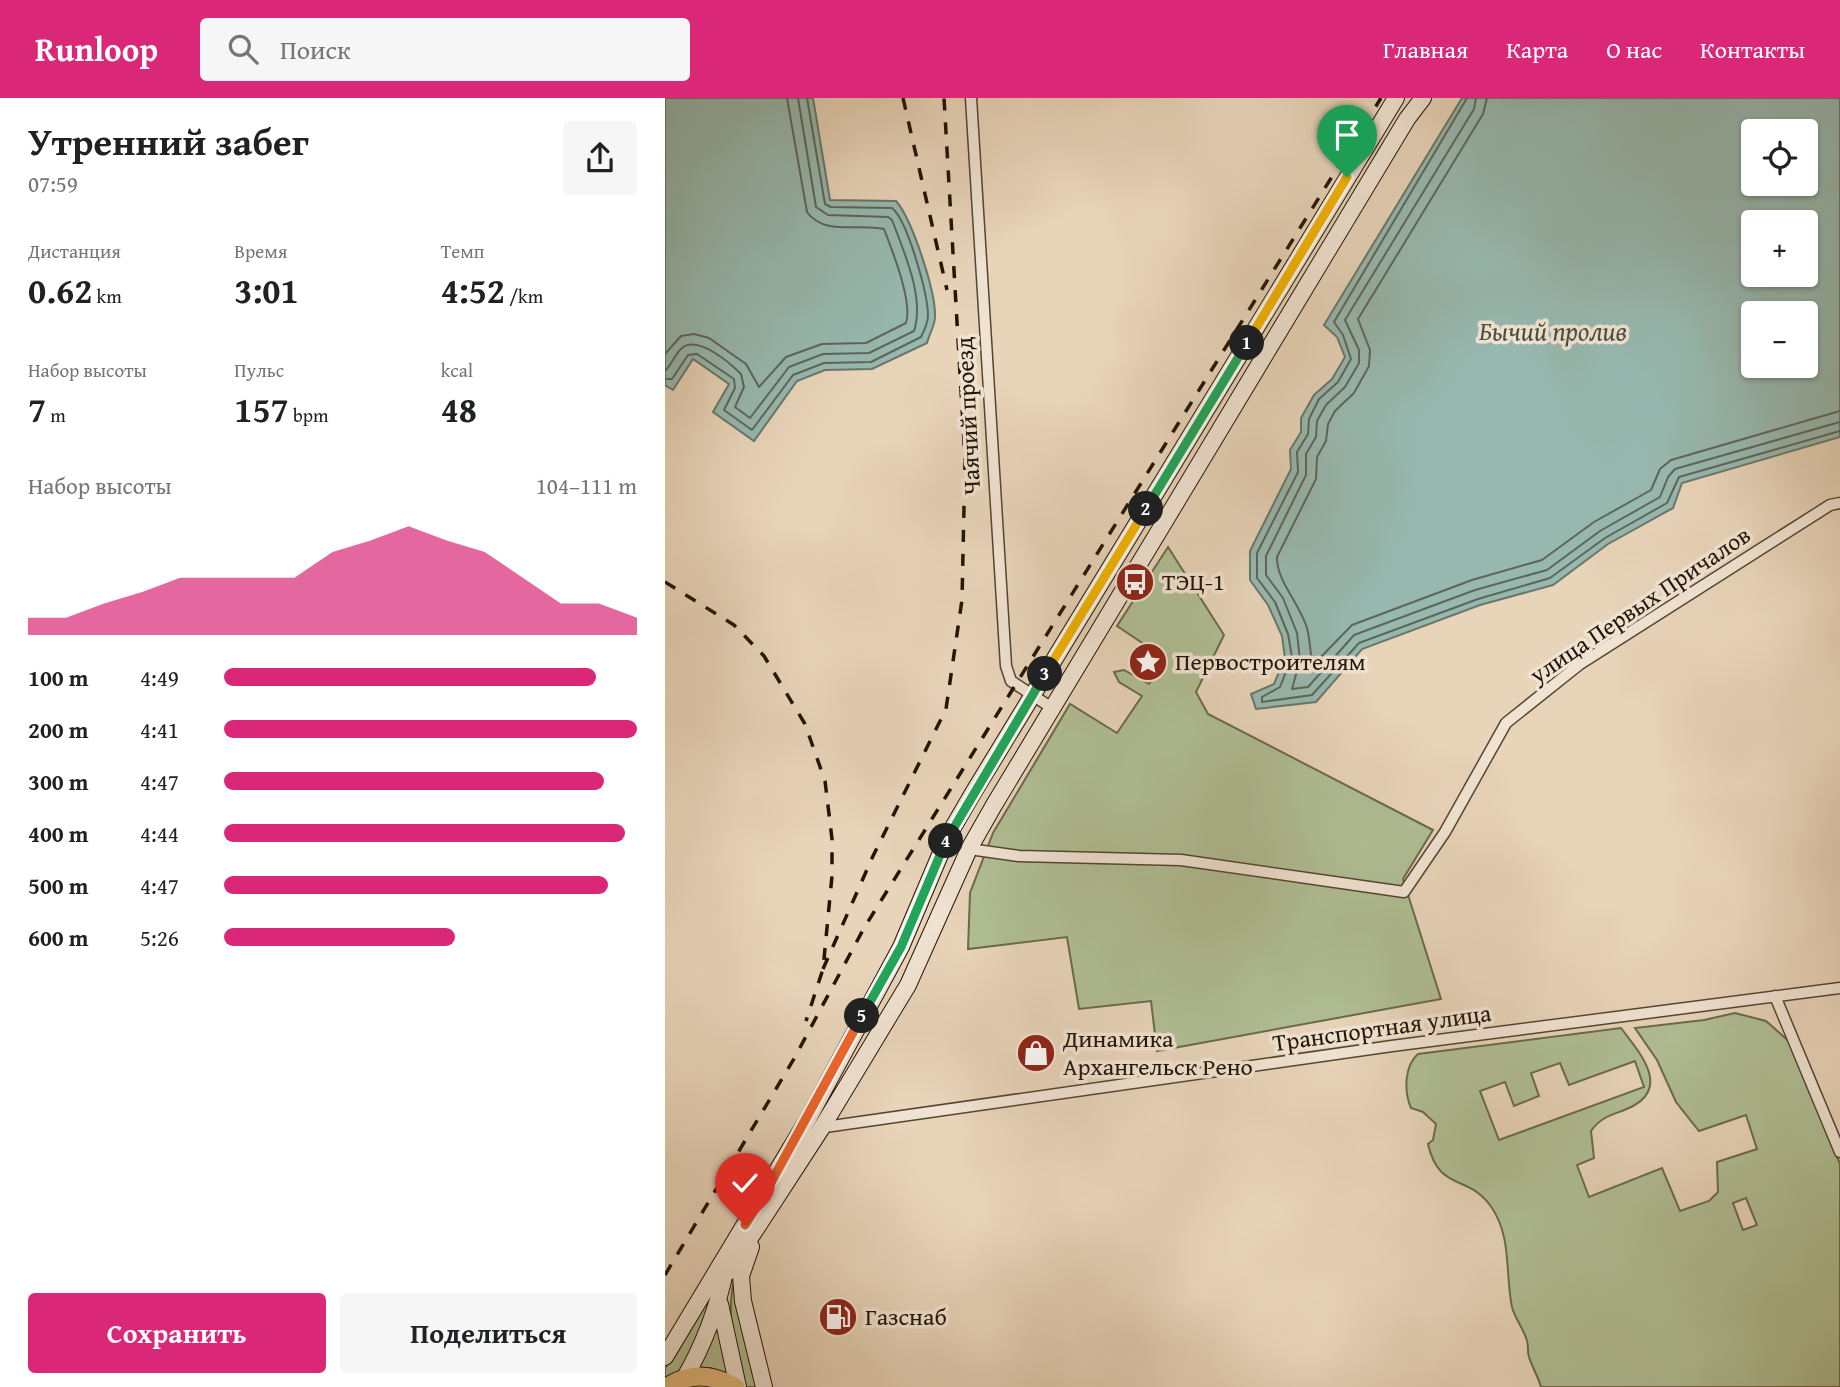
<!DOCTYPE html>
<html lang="ru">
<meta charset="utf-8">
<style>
body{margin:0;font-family:"Gentium Book Plus",serif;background:#f6f6f6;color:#202124;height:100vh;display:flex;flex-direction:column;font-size:26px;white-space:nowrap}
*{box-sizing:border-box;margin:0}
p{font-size:23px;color:#757577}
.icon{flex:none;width:38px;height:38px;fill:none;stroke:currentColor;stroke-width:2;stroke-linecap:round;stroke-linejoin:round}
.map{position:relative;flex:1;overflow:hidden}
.details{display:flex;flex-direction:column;background:#fff;width:665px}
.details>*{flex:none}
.controls{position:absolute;left:1076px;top:21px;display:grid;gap:14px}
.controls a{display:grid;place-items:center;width:77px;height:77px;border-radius:7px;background:#fff;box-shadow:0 2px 5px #0004;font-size:35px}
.pin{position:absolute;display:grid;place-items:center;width:60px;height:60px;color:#fff;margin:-72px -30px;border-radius:50% 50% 50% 0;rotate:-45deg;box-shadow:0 0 7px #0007}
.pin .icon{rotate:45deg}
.km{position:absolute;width:35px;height:35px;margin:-18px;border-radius:50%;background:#222;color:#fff;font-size:19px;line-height:35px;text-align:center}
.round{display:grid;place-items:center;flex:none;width:74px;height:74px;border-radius:7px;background:#f6f6f6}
.headline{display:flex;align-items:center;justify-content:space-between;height:119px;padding:0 28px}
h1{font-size:38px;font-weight:700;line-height:52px}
.metrics{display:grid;grid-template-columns:repeat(3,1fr);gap:10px;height:119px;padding:7px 28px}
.metrics div{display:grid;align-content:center}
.metrics b{font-size:35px;font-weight:700}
.metrics small{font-size:19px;font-weight:400}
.metrics p{font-size:19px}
.chart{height:196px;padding:14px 28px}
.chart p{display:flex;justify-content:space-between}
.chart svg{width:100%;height:126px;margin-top:7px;fill:#db2777;opacity:.7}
.button{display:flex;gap:14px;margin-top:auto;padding:14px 28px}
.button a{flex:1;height:80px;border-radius:7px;background:#db2777;color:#fff;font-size:28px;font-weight:700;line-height:80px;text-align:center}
.button a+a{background:#f6f6f6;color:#202124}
ul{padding:0 28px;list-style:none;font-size:23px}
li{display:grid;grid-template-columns:112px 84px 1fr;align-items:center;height:52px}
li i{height:18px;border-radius:9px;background:#db2777}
header{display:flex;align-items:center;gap:42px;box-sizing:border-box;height:98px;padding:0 35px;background:#db2777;color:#fff}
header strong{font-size:33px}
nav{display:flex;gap:38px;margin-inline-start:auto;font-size:24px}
.search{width:490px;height:63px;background:#f6f6f6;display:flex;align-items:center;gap:18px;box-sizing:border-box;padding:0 24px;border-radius:7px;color:#757577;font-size:26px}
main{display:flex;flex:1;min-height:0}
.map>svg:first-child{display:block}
.green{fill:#b0be94;stroke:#6a6a4c;stroke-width:2;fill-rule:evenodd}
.water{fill:#97b8af;stroke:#69776b;stroke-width:2;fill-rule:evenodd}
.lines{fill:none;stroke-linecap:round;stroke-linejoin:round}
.shore{stroke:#5d665a;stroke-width:2}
.street-casing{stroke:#544532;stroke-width:13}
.secondary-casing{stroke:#231505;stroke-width:18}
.primary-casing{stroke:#231505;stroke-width:20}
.street{stroke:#f0e3d2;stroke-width:10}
.secondary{stroke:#f0e3d2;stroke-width:16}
.primary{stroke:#e4ba7c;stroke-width:18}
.rail{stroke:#231505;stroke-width:3.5;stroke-dasharray:12 12;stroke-linecap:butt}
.split-1-casing{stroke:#fff;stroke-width:14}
.split-2-casing{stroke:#fff;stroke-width:14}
.split-3-casing{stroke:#fff;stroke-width:14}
.split-4-casing{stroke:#fff;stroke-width:14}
.split-5-casing{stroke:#fff;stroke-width:14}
.split-6-casing{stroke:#fff;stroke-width:14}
.split-7-casing{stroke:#fff;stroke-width:14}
.split-1{stroke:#f5b400;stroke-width:9}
.split-2{stroke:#22a559;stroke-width:9}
.split-3{stroke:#f5b400;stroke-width:9}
.split-4{stroke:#22a559;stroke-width:9}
.split-5{stroke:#22a559;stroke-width:9}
.split-6{stroke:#f0652b;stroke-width:9}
.split-7{stroke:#f0652b;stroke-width:9}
.labels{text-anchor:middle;stroke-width:7;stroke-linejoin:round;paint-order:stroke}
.street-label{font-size:24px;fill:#231505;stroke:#f0e3d2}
.poi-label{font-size:24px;fill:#231505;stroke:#f0e3d2;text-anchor:start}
.water-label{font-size:26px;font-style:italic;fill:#4c4e40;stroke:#f0e3d2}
</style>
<header>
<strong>Runloop</strong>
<div class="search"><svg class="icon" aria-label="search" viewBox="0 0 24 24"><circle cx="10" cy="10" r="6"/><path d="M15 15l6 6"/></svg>Поиск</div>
<nav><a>Главная</a><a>Карта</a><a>О нас</a><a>Контакты</a></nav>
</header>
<main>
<section class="details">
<div class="headline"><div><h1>Утренний забег</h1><p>07:59</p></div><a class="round"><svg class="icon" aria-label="share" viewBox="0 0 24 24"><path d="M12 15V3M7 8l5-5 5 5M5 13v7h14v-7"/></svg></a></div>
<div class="metrics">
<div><p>Дистанция</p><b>0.62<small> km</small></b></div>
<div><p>Время</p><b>3:01</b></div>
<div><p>Темп</p><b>4:52<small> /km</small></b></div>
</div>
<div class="metrics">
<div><p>Набор высоты</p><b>7<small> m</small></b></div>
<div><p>Пульс</p><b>157<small> bpm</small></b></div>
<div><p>kcal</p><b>48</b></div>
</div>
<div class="chart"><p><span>Набор высоты</span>104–111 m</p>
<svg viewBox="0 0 160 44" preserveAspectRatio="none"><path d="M0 44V38L10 38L20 33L30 29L40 24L50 24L60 24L70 24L80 15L90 11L100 6L110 11L120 15L130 24L140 33L150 33L160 38V44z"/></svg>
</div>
<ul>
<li><b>100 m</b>4:49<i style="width:90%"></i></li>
<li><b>200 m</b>4:41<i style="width:100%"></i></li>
<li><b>300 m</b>4:47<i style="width:92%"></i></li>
<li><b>400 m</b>4:44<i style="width:97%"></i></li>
<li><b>500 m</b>4:47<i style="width:93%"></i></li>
<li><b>600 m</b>5:26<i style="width:56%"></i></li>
</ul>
<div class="button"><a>Сохранить</a><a>Поделиться</a></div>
</section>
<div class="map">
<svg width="1175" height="1289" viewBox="0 0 1175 1289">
<rect width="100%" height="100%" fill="#e8d4b9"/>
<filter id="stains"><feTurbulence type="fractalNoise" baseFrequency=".00286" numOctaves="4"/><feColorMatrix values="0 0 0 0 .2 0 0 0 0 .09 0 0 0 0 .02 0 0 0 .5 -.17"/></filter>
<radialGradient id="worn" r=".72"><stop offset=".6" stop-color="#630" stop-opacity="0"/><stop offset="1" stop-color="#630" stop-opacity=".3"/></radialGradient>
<!-- green -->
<path class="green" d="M503,449L559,537L531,594L543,616L768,732L738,781L776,901L492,953L486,903L414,911L402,839L303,851L305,795L328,735L405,606L452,635L477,598L454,584L449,574L459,572L484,586L501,561L452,528Z
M1070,915L1101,923L1126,945L1175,1066V1289H876C873,1278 867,1269 864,1259C862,1254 864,1248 862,1243C859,1231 850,1221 847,1209C840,1176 847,1140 827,1110C804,1075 774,1095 763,1046L768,1042L771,1026L758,1014L746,1010C739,994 739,968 753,956L956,930C974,954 1005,988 968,1008C951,1017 938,1016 926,1033L929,1060L912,1067L924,1099L997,1070L1015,1113L1044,1103L1053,1094L1052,1064L1092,1051L1081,1017L1034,1033L1011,1004L992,962L970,930L1039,922ZM970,963L979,989L834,1042L815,993L840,984L849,1008L874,998L866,975L895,965L904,987ZM1081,1100L1092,1127L1078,1132L1068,1105Z
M73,1164L95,1289H81C65,1248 60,1207 73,1164Z
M54,1175C43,1214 37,1263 0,1284V1271Z
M53,1229L65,1278L46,1270L28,1271Z"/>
<!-- water -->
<path class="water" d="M0,0H148L165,102L231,103C247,121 271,194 270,219C270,227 264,237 262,245L207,271L160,272L132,283L89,343L48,314L64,286L28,261L8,292L0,287Z
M797,0H1175V339L1017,385L1008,410L943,446L888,487L815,507L697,551L651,604L591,611L586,596L609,586L620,560L617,538L603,507L585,482V453L626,371L625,352L636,334V320L649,297L667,281L680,259L672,239L659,227ZM1088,33H1141V86H1088ZM1088,124H1141V177H1088ZM1088,215H1141V268H1088Z"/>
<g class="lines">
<!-- shore -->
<path class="shore" d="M802,0L669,224L678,237L686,261L673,284L654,301L644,321L643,336L632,354L633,374L592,455V480L610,504L623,536L627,559L615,589L597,599V604L647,597L694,545L813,501L885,480L940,440L1002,405L1014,379L1175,333
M811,0L809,11L680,222L694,252V265L680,289L661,307L652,323L651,339L641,356V377L601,458V477L618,500L632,535L635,562L627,591L643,589L689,537L810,492L882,472L935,433L995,399L1003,379L1010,371L1175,324
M822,0L818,16L693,221L705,252L704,268L689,295L670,313L663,326L661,343L652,359L651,381L612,459C611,482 635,506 642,530C645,541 645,553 647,563H652L687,527L807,482L877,462L929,424L986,392L995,371L1006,362L1175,313
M0,256L16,238L29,236L44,240L81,266L94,289L121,259L157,246L201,245L241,225C248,204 227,152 219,131C194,125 159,138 142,114L122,0
M0,273C7,266 10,256 17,250C33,237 65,265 76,276L79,289L70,309L85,320L124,269L158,256L204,255L249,233C260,200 239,154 227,122L223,119L163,117L151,109L133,0
M0,281H7L23,257L32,256L69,281L70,290L59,312L87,332L128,277L159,265L206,264L256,239C259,233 263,225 263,218C263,197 243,123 227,110L166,109L160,106L142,0"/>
<!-- street casing -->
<g class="street-casing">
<path id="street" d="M306,0L341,568L346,583L387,610
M304,751L354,758L516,762L739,794L780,734L841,625L915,566L1165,407L1175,405
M1110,898L1175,1054
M153,1030L727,948L1175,890"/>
</g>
<!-- secondary casing -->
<g class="secondary-casing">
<path id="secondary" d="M86,1149L76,1178L78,1203L99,1289
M63,1174L156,1031L243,887L304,751L329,707L742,21L758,0
M55,1206L73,1289
M0,1259L142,1023L236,849L283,738L308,695L731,0
M19,1281C41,1243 54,1207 62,1164"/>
</g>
<!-- primary casing -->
<g class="primary-casing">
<path id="primary" d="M2,1289C25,1274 47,1276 70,1289"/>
</g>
<!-- street -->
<use href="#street" class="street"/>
<!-- secondary -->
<use href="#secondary" class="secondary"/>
<!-- primary -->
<use href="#primary" class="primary"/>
<!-- rail -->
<path class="rail" d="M238,0L282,192
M0,484L69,527L99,558L140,626L160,683L167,741V778L158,871L141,923
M158,871L208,758L281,611L297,502L300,362L279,0
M0,1177L130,959L199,830L716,0"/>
</g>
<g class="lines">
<!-- split-1 casing -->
<g class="split-1-casing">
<path id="split-1" d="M582,245L682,79"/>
</g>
<!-- split-2 casing -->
<g class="split-2-casing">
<path id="split-2" d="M481,411L582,245"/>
</g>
<!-- split-3 casing -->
<g class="split-3-casing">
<path id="split-3" d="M380,576L481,411"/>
</g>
<!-- split-4 casing -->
<g class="split-4-casing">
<path id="split-4" d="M281,743L380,576"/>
</g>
<!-- split-5 casing -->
<g class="split-5-casing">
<path id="split-5" d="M197,918L236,849L281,743"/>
</g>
<!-- split-6 casing -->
<g class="split-6-casing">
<path id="split-6" d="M104,1088L197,918"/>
</g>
<!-- split-7 casing -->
<g class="split-7-casing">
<path id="split-7" d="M80,1127L104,1088"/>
</g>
<!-- split-1 -->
<use href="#split-1" class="split-1"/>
<!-- split-2 -->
<use href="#split-2" class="split-2"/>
<!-- split-3 -->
<use href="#split-3" class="split-3"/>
<!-- split-4 -->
<use href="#split-4" class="split-4"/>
<!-- split-5 -->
<use href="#split-5" class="split-5"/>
<!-- split-6 -->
<use href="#split-6" class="split-6"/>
<!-- split-7 -->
<use href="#split-7" class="split-7"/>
</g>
<!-- icons -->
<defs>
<g id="bus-disc" transform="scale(2.0125)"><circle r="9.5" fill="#8f2418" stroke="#f0e3d2"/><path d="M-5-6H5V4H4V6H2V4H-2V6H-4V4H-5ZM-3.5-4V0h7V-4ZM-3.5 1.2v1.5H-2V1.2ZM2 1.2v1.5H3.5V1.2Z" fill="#fff"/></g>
<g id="sight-disc" transform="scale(2.0125)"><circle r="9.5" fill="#8f2418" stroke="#f0e3d2"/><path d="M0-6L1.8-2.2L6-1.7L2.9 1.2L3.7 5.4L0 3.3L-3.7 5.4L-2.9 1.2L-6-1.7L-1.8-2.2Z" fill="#fff"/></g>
<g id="shop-disc" transform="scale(2.0125)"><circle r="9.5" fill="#8f2418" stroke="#f0e3d2"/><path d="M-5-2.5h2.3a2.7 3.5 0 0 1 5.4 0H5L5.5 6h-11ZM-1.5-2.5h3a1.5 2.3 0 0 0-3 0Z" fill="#fff"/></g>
<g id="fuel-disc" transform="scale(2.0125)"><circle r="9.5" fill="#8f2418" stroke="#f0e3d2"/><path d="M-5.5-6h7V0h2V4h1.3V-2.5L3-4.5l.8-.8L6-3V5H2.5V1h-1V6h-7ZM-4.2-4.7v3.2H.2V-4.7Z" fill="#fff"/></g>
</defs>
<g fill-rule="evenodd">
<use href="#bus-disc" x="470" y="484"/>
<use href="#sight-disc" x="483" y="564"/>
<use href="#shop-disc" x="371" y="955"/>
<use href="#fuel-disc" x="173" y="1219"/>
</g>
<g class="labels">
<!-- street labels -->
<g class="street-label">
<text transform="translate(303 318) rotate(-93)" y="8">Чаячий проезд</text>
<text transform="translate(975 507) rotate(-34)" y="8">улица Первых Причалов</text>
<text transform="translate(717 930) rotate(-8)" y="8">Транспортная улица</text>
</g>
<!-- poi labels -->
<g class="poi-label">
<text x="497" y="492">ТЭЦ-1</text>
<text x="510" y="572">Первостроителям</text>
<text x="398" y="949">Динамика<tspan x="398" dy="28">Архангельск Рено</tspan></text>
<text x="200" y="1227">Газснаб</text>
</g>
<!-- water labels -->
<g class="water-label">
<text x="888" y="242">Бычий пролив</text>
</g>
</g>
<rect width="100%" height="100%" filter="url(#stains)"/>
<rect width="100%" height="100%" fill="url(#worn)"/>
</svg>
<div class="controls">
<a><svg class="icon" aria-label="locate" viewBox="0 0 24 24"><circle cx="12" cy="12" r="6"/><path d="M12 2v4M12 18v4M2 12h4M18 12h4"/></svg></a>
<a>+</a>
<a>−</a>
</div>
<div class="pin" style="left:682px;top:79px;background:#1e9e55"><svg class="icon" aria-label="arrive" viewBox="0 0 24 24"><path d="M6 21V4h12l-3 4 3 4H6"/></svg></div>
<div class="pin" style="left:80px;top:1127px;background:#d93025"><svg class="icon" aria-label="check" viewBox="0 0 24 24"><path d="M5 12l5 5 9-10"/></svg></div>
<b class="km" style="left:582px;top:245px">1</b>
<b class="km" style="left:481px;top:411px">2</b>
<b class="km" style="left:380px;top:576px">3</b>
<b class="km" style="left:281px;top:743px">4</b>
<b class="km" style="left:197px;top:918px">5</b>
</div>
</main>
